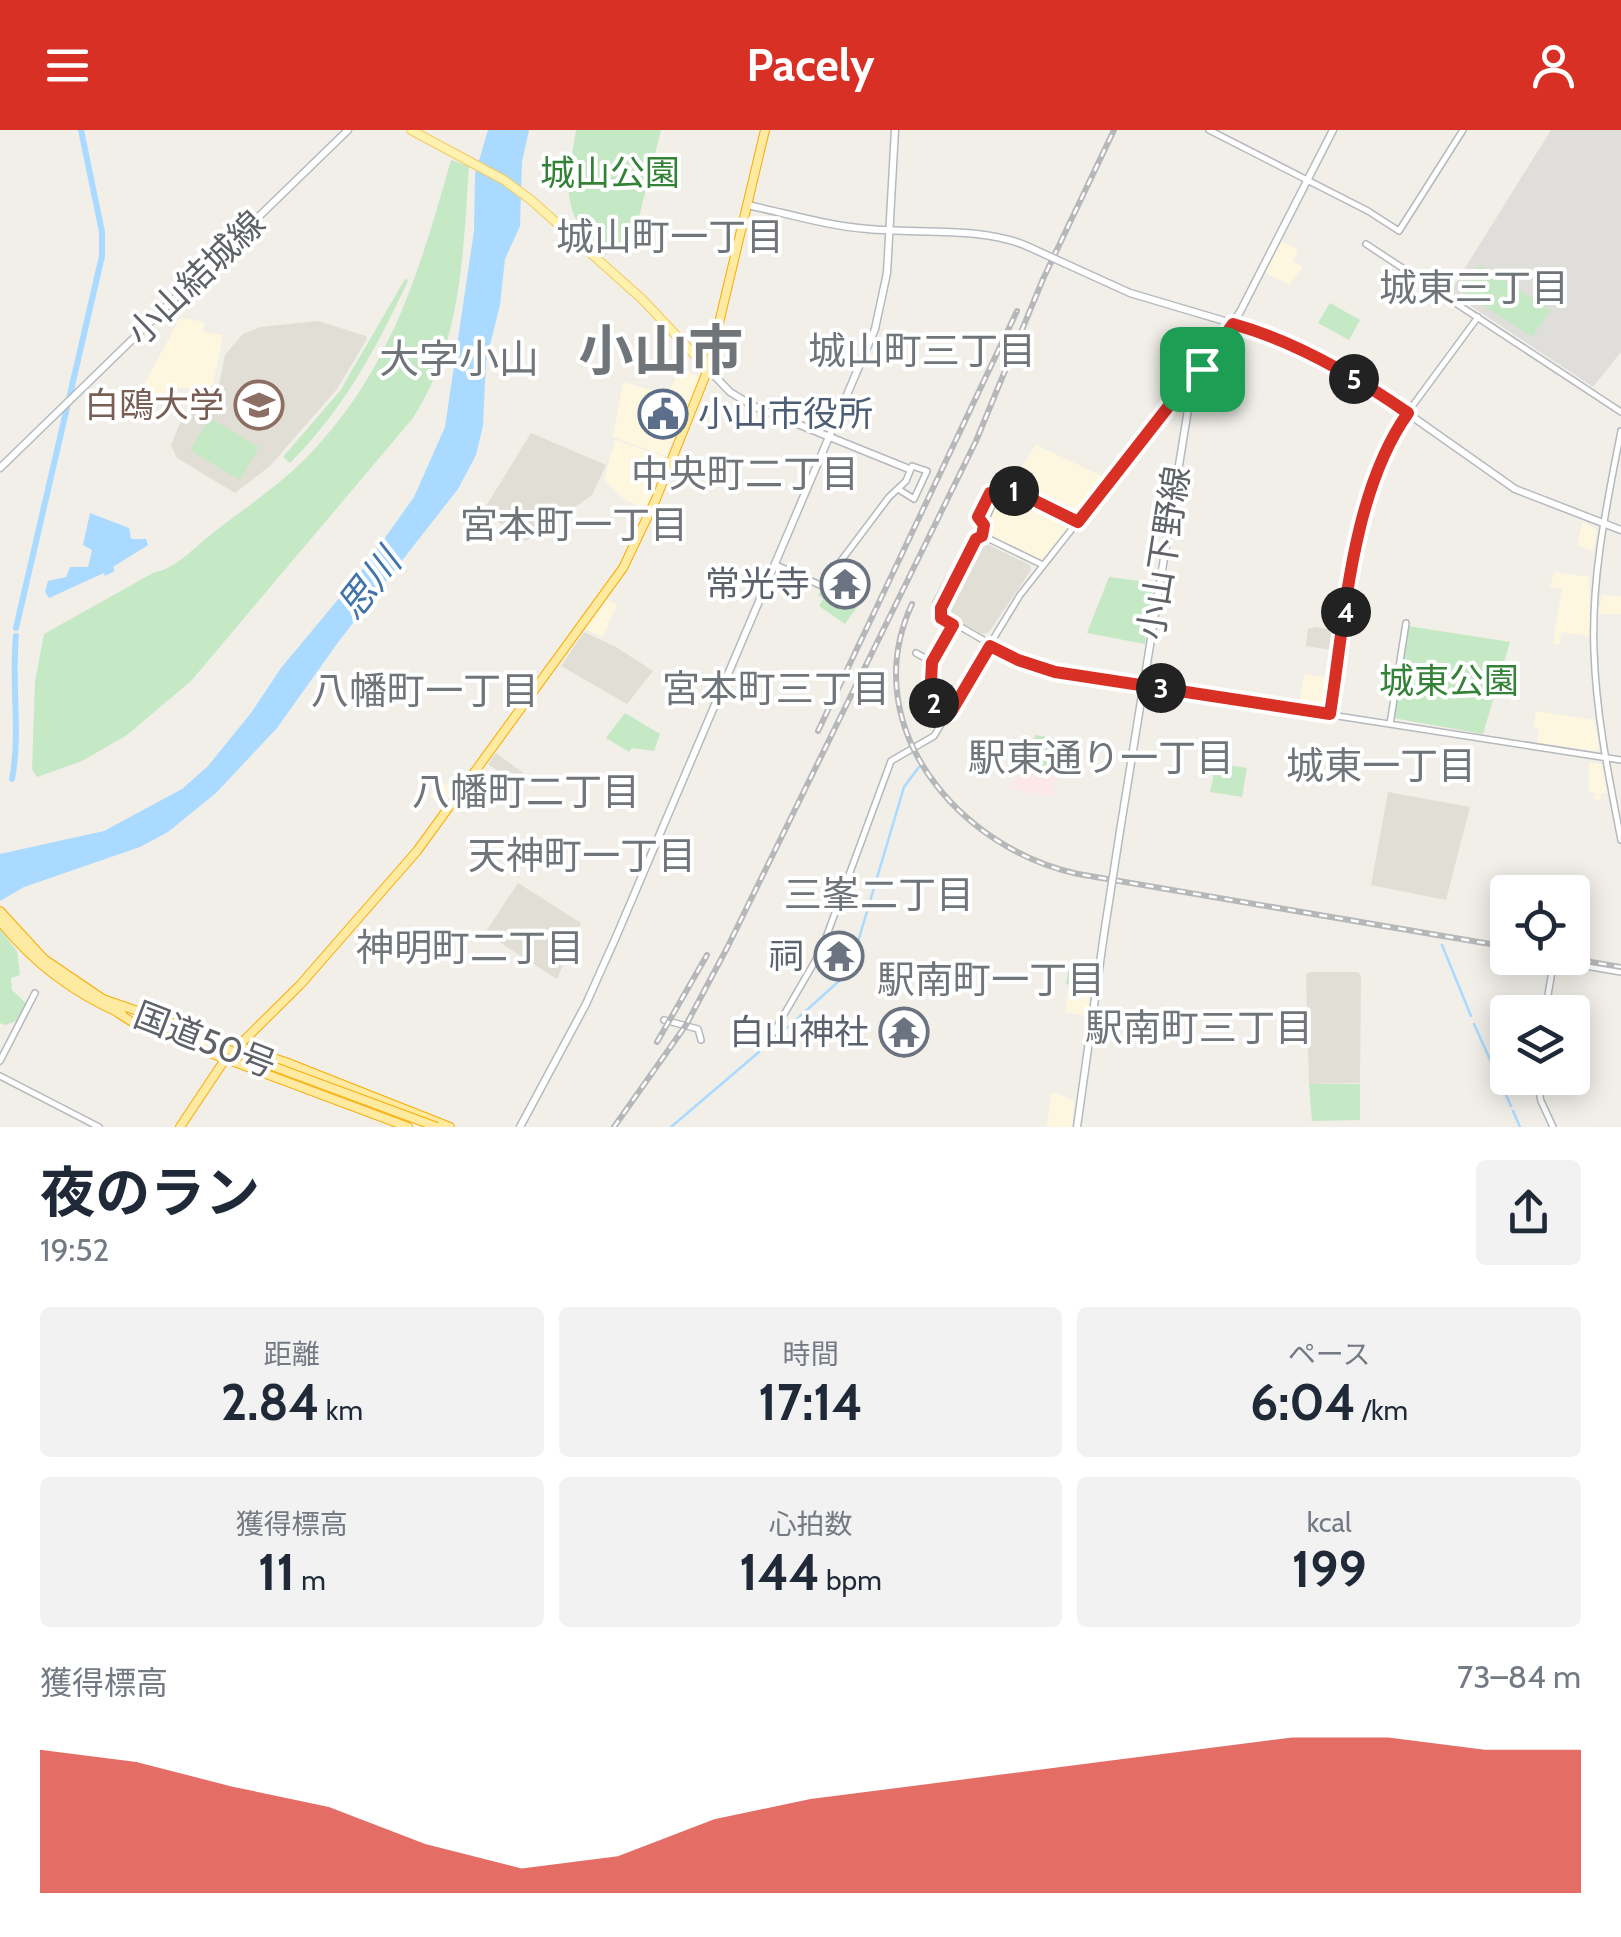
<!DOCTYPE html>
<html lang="ja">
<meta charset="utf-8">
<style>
body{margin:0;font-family:Cabin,"Noto Sans JP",sans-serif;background:#f2f2f3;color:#1f2937;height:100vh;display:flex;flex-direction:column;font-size:38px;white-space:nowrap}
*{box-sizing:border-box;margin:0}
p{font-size:32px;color:#747a83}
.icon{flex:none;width:55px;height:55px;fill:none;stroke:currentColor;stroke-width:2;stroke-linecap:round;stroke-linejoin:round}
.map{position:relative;height:997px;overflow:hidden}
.panel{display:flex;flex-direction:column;background:#fff;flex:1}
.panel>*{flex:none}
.controls{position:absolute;left:1490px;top:745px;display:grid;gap:20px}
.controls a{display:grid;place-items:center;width:100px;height:100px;border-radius:10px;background:#fff;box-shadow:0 5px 25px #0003;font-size:50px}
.pin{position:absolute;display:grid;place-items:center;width:85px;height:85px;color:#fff;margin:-42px;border-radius:20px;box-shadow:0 5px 15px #0006}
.km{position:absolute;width:50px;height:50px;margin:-25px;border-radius:50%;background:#222;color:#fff;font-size:28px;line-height:50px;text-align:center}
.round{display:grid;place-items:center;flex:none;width:105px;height:105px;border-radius:10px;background:#f2f2f3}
.head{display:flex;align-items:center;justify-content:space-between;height:170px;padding:0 40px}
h1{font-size:55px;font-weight:700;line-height:75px}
.metrics{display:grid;grid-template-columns:repeat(3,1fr);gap:15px;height:170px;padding:10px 40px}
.metrics div{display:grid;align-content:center;border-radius:10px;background:#f2f2f3;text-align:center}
.metrics b{font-size:50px;font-weight:700}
.metrics small{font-size:28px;font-weight:400}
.metrics p{font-size:28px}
.chart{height:280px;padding:20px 40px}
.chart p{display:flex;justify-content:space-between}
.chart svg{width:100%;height:180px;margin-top:10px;fill:#d93025;opacity:.7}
header{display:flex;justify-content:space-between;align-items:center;height:130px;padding:0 40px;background:#d93025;color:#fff;font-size:45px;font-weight:700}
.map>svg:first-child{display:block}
.commercial{fill:#fef7e0}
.industrial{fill:#e0deda}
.education{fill:#e1ded6}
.medical{fill:#fce8e6}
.green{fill:#c5e8c5}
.water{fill:#aadaff}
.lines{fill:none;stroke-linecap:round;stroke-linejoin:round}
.stream{stroke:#aadaff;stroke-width:2.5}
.river{stroke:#aadaff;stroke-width:6}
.tertiary-casing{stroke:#b5b8bc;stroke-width:8}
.secondary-casing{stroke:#b6babf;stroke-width:9}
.primary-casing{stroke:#f2c960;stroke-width:10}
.trunk-casing{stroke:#f9ab00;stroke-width:10}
.tertiary{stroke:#fff;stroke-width:5}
.secondary{stroke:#fff;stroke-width:6}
.primary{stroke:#fff2af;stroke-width:8}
.trunk{stroke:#feeaa1;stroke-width:8}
.rail-casing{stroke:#b6b7b8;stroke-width:6}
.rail{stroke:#fff;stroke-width:2.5;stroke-dasharray:8;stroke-linecap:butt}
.secondary-bridge-casing{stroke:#b6babf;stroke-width:9;stroke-linecap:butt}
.trunk-bridge-casing{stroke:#f9ab00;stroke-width:10;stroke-linecap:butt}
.secondary-bridge{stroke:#fff;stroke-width:6}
.trunk-bridge{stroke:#feeaa1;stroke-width:8}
.route-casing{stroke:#fff;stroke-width:20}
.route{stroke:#d93025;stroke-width:12}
.labels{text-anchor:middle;stroke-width:8;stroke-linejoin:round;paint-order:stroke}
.park-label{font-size:35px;fill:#348238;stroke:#fff}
.street-label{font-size:35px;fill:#5f6368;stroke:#fff}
.education-label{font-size:35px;fill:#785e54;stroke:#fff;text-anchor:end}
.service-label{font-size:35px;fill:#4e5e75;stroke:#fff;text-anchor:start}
.worship-label{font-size:35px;fill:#5b616d;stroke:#fff;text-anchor:end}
.neighbourhood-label{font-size:38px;fill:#70757a;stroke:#fff}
.water-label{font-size:38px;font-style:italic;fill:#4174aa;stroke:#fff}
.quarter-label{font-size:40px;fill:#70757a;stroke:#fff}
.town-label{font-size:55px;font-weight:bold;fill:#70757a;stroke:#fff}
</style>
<header><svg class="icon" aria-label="menu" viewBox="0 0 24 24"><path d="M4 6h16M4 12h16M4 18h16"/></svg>Pacely<svg class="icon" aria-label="person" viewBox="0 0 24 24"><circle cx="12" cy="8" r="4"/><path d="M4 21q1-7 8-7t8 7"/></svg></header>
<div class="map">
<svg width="1621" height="997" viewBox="0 0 1621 997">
<rect width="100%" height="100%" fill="#f1efe8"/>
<!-- commercial -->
<path class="commercial" d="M1283,112L1298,120L1293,132L1303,137L1289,155L1264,142L1279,113Z
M180,188L205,192L203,202L223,205L213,255L207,259L181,258L135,272Z
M682,237L700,248L666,326L613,307L623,252L667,264Z
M615,310L665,327L647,380L622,368L604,349Z
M1036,315L1106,348L1076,387L1010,354Z
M1004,360L1071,394L1045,428L1037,429L985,402Z
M1583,391L1597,400L1593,421L1577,415Z
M1554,442L1589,447L1590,506L1561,502L1560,514L1553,513L1562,459L1550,457Z
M1602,465L1621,466V484H1598Z
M607,469L617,475L603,507L585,499Z
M1304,544L1331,548L1328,579L1299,576Z
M1536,581L1594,590L1599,617L1595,621L1537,613L1539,599L1533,597Z
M1589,632L1601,634L1607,663H1601L1600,670L1594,669L1595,663L1589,662Z
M455,647L463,652L445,677L430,666L441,652L449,656Z
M1068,859L1091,862L1087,886L1065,882Z
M1055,963L1074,971L1072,997H1047L1051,964Z"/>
<!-- industrial -->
<path class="industrial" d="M1551,0H1621V222L1593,257L1450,162Z"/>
<!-- education -->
<path class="education" d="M318,191L366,206L367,209L337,259L270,336L235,363L177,328L171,315L180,293L191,278L213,265L219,255L225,225L243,204L260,197Z
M531,303L606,335L592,365L526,411L483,381Z
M985,413L1030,435L1031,440L989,502L982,504L947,485L946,480L979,415Z
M1316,497L1340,501L1337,521L1306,516L1308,499Z
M584,502L616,517L653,541L627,574L561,536Z
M496,623L525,644L517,654L488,634Z
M1388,662L1470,677L1446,770L1371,755Z
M518,753L581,793L557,849L485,803Z
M1311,842H1358L1361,846L1360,953L1309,954L1306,844Z"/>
<!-- medical -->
<path class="medical" d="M1029,636L1056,640L1052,666L1010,659L1011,654Z"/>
<!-- green -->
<path class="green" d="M576,0H661L635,103L605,125C558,82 567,58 576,0Z
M451,30L469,36C463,123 462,212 413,288L191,551L127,605L82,631L37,647L32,639L35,552L44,504L153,443C175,439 193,419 209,406C242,380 276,358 305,329C390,243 419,143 451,30Z
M1480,135L1551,180L1532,207L1461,161Z
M405,149L408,150L407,153C375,221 343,280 290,333L283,327L340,261Z
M1330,173L1360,190L1349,210L1318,193Z
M210,288L259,317L240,350L190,320Z
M1109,447L1155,453L1145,514L1087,503Z
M854,454L867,463L845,494L819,476L823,469L818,465L823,458L831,463L841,461L847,464Z
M1408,496L1510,512L1483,604L1393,588Z
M625,583L660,604L654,621L632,618L629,622L606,608Z
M1035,605L1061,609L1056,637L1030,634Z
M1216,633L1247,638L1242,667L1210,662Z
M0,799L17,821L20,845L11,848L12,860L26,873L19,890L5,895L0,893Z
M1070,829L1093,832L1090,858L1066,854Z
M1309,954H1360V990L1312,991Z"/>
<!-- water -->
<path class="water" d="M488,0H529L522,32L520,96L505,129L500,175L486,231L483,296L476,325L458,359L339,511L277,598L216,663L168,702L140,717L24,757L0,771V724L104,701L182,659L208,636L251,583L281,538L360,443L414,367L445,297L474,101L475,44Z
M90,383L129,398L131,409H146L148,415L113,437L115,441L105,446L104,443L49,468L45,462L48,451L66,447L70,437H88L92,420L83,415Z"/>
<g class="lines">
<!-- stream -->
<path class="stream" d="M1442,815L1471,886
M1474,894L1511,976
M778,906L849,842L904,657L919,637
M1513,981L1520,997
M671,997L759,922"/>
<!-- river -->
<path class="river" d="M16,498L102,126V102L81,0
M12,649C21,602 11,554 16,506"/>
<!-- tertiary casing -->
<g class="tertiary-casing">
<path id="tertiary" d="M1209,0L1368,81L1399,101L1463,0
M1366,114L1621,282
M1621,301C1607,373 1591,447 1594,521C1596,584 1609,648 1621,710
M997,363L981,401L983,406L976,409L940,485L1018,530L1055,542L1621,630
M983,394L978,387L990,363H997L1003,356L1077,392
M776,435L822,456L889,367L906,351L912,336L927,341L914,369L898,359
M938,486L935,481L936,473L973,405L983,406L1043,435
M916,523L932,532
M951,582L931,571L932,532L953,495
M1329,584L1361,390L1371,356L1402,290L1478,187
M1390,594L1406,493
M1539,828L1621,842
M1545,882L1554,830
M664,890L698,899L701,910
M768,912L821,821L891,631L934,606L1020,465L1172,272L1179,267H1190
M0,931L35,863
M0,946L99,997
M1536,948L1541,971L1553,997"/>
</g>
<!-- secondary casing -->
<g class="secondary-casing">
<path id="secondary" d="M747,75C786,83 827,96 868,99C917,104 984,96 1029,117
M1064,133L1130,163L1248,198L1289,214L1376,261L1515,359L1621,400
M708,239L730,262L753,276L909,339
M0,338L348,0
M1120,701L1190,267L1206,232L1240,182L1333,0
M520,997L586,874L616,807L875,199L887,143L895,0
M1077,997L1104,804"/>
</g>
<!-- primary casing -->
<g class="primary-casing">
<path id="primary" d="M411,0L504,50L531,70L642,169L708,239"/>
</g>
<!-- trunk casing -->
<g class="trunk-casing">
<path id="trunk" d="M0,781L44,829L106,871
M0,791C33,833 73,863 122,884
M103,869L288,933L450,997
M118,883L140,897L408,997
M180,997L226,928L300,855L417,721L623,438L656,369L708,239L765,0"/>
</g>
<!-- tertiary -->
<use href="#tertiary" class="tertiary"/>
<!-- secondary -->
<use href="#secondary" class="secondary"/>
<!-- primary -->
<use href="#primary" class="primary"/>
<!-- trunk -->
<use href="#trunk" class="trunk"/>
<!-- rail casing -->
<g class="rail-casing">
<path id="rail" d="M912,474C855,597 960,719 1078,744L1508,817
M818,601L1017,181
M1567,828L1621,837
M657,912L707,825
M614,997L686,895L727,818L976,311L1043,149L1114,0"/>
</g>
<!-- rail -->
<use href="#rail" class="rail"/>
<!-- secondary-bridge casing -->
<g class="secondary-bridge-casing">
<path id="secondary-bridge" d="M1029,117L1064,133
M1104,804L1120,701"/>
</g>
<!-- trunk-bridge casing -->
<g class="trunk-bridge-casing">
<path id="trunk-bridge" d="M194,907L437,997
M193,912L207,917"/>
</g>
<!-- secondary-bridge -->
<use href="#secondary-bridge" class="secondary-bridge"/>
<!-- trunk-bridge -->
<use href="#trunk-bridge" class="trunk-bridge"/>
</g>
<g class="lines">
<!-- route casing -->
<g class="route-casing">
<path id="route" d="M1233,194C1295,211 1355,246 1408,283C1351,363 1345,489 1330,584L1055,542L1018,530L990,516L951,582L930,571L932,532L953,495L941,488V478L976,409L982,406L984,395L978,387L990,363H997L1005,356L1078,392L1172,272L1179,267H1190L1206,232Z"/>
</g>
<!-- route -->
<use href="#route" class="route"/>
</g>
<!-- icons -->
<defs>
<g id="university-ring" transform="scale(2.5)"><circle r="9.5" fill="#fff" stroke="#8d6e63" stroke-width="1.5"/><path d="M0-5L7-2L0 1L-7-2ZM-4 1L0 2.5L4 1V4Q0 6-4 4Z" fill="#8d6e63"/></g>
<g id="civic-ring" transform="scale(2.5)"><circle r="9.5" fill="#fff" stroke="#5c6f8a" stroke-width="1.5"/><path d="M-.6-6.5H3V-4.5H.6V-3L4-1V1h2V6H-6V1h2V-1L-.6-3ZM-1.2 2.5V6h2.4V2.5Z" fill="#5c6f8a"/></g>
<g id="temple-ring" transform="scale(2.5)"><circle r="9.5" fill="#fff" stroke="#6b7280" stroke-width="1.5"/><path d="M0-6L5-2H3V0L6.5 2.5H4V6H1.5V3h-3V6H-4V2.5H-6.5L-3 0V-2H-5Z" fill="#6b7280"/></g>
</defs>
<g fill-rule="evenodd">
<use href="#university-ring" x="259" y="275"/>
<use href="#civic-ring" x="663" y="284"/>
<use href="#temple-ring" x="845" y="454"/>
<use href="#temple-ring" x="839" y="826"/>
<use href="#temple-ring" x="904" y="902"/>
</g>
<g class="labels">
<!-- park labels -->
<g class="park-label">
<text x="610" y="55">城山公園</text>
<text x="1449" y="563">城東公園</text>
</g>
<!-- street labels -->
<g class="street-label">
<text transform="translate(196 148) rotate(-44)" y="12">小山結城線</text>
<text transform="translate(1164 423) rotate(-81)" y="12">小山下野線</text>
<text transform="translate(205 910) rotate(21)" y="12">国道50号</text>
</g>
<!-- education labels -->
<g class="education-label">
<text x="224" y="287">白鴎大学</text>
</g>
<!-- service labels -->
<g class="service-label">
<text x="698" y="296">小山市役所</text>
</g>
<!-- worship labels -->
<g class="worship-label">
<text x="810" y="466">常光寺</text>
<text x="804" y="838">祠</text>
<text x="869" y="914">白山神社</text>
</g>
<!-- neighbourhood labels -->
<g class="neighbourhood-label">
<text x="670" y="120">城山町一丁目</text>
<text x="1474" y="171">城東三丁目</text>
<text x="922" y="234">城山町三丁目</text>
<text x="745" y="357">中央町二丁目</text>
<text x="574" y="408">宮本町一丁目</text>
<text x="776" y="572">宮本町三丁目</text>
<text x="425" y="574">八幡町一丁目</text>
<text x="1101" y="641">駅東通り一丁目</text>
<text x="1381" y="649">城東一丁目</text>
<text x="526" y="675">八幡町二丁目</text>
<text x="582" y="739">天神町一丁目</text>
<text x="879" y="778">三峯二丁目</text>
<text x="470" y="831">神明町二丁目</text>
<text x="991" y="863">駅南町一丁目</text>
<text x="1199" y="911">駅南町三丁目</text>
</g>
<!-- water labels -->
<g class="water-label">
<text transform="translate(369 454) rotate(-52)" y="13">思川</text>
</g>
<!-- quarter labels -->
<g class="quarter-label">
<text x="459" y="243">大字小山</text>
</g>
<!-- town labels -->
<g class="town-label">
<text x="661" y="240">小山市</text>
</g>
</g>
</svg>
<div class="controls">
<a><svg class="icon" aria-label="locate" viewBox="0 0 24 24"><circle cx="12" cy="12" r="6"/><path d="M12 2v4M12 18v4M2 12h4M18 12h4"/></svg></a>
<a><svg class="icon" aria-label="layers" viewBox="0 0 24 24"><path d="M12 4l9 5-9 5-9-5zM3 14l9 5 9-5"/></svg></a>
</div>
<div class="pin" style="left:1202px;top:239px;background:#1e9e55"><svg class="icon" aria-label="arrive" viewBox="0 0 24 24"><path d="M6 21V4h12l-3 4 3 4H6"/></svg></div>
<b class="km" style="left:1014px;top:361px">1</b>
<b class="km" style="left:934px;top:573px">2</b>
<b class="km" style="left:1161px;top:558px">3</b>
<b class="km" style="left:1346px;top:482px">4</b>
<b class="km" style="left:1354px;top:249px">5</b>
</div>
<section class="panel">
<div class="head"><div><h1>夜のラン</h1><p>19:52</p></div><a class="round"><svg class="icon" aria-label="share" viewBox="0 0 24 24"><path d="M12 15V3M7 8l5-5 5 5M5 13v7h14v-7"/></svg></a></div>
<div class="metrics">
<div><p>距離</p><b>2.84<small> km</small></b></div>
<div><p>時間</p><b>17:14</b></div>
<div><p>ペース</p><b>6:04<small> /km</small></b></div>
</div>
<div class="metrics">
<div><p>獲得標高</p><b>11<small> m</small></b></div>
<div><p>心拍数</p><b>144<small> bpm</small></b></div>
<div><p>kcal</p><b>199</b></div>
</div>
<div class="chart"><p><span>獲得標高</span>73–84 m</p>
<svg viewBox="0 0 160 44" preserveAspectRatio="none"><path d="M0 44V9L10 12L20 18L30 23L40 32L50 38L60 35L70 26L80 21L90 18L100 15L110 12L120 9L130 6L140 6L150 9L160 9V44z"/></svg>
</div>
</section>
